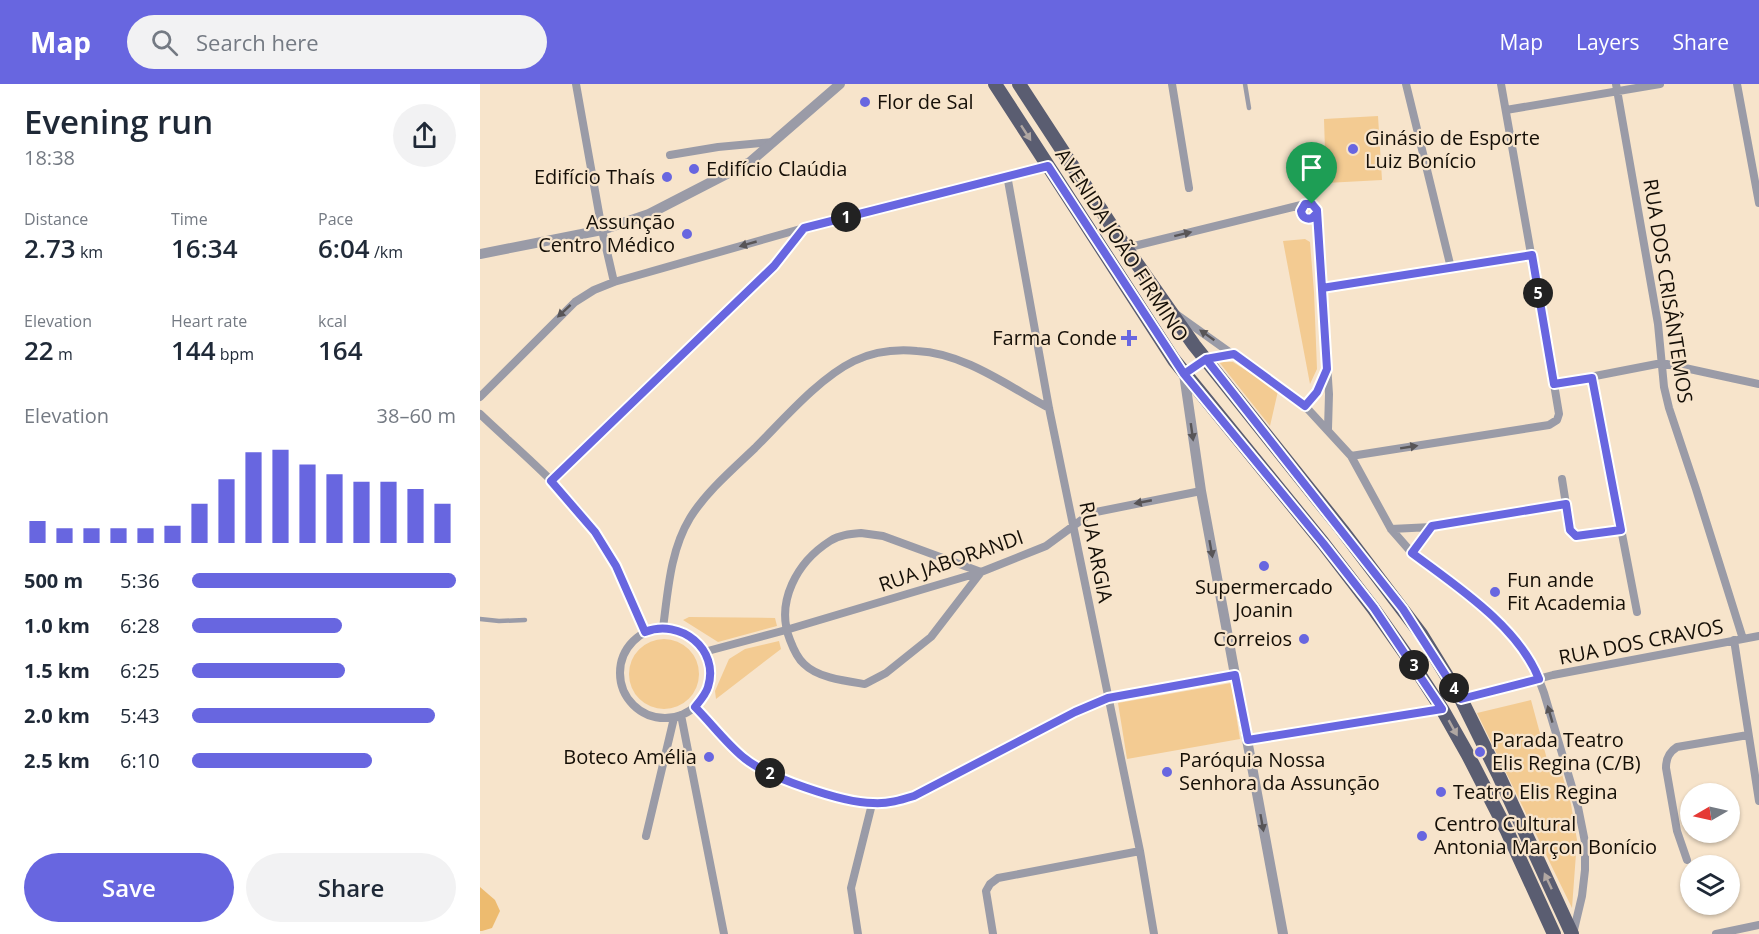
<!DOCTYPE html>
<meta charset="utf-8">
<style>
body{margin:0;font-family:"Open Sans",sans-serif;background:#f2f2f3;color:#1f2937;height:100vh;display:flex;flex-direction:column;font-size:22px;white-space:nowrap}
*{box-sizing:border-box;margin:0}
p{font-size:20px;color:#747a83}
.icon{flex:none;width:33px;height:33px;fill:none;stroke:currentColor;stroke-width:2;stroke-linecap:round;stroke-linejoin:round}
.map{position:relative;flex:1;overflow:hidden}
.details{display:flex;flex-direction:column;background:#fff;width:480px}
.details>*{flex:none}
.needle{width:39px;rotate:261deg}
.controls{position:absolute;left:1200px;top:699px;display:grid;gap:12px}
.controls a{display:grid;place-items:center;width:60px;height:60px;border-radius:50%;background:#fff;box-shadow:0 2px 4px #0004;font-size:30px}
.pin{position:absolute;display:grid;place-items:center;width:51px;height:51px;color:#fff;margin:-62px -26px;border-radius:50% 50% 50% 0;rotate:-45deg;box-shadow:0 0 6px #0007}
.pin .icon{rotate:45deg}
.km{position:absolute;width:30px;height:30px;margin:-15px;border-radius:50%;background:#222;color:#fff;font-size:16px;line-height:30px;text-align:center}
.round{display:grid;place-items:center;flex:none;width:63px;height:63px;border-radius:32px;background:#f2f2f3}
.overview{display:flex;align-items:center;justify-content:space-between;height:102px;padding:0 24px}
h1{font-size:33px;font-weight:600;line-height:45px}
.figures{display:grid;grid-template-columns:repeat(3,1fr);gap:9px;height:102px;padding:6px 24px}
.figures div{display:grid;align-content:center}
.figures b{font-size:26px;font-weight:600}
.figures small{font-size:16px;font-weight:400}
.figures p{font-size:16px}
.chart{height:168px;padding:12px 24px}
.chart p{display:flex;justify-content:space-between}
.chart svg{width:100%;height:108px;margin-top:6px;stroke:#6866e0;stroke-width:6}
.button{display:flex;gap:12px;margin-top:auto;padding:12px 24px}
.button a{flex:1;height:69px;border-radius:36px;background:#6866e0;color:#fff;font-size:24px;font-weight:600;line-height:69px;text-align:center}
.button a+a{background:#f2f2f3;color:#1f2937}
ul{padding:0 24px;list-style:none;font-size:20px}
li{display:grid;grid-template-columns:96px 72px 1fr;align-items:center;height:45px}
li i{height:15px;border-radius:8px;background:#6866e0}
header{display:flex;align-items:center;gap:36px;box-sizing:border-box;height:84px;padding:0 30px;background:#6866e0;color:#fff}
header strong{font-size:28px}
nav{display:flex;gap:33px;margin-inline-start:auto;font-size:21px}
.search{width:420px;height:54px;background:#f2f2f3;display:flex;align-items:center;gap:15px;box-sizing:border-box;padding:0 21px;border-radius:33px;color:#747a83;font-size:22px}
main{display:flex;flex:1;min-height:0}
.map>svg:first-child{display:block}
.green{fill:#f3cb92}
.water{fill:#edbb6f}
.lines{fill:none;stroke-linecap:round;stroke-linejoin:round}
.service{stroke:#9a9ba7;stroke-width:4.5}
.minor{stroke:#9a9ba7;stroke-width:8}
.tertiary{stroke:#9a9ba7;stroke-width:10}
.primary{stroke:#5a5d71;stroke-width:14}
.oneway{fill:#b0a7a2}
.oneway2{fill:#585557}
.route-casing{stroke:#fff;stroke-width:12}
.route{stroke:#6866e0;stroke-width:8}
.poi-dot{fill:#6866e0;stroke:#f7e4cb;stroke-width:2}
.labels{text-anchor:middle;stroke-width:4.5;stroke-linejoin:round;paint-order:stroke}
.poi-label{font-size:20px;fill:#150f07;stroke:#f7e4cb;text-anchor:start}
.street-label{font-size:20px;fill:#150f07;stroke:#f7e4cb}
</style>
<header>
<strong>Map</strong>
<div class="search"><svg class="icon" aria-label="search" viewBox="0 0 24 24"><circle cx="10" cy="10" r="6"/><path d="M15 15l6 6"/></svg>Search here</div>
<nav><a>Map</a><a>Layers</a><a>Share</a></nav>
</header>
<main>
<section class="details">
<div class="overview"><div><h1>Evening run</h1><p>18:38</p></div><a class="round"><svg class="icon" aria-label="share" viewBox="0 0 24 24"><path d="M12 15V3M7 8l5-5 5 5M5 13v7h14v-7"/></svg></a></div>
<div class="figures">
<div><p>Distance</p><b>2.73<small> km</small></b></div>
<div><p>Time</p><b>16:34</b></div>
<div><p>Pace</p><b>6:04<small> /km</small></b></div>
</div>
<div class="figures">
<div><p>Elevation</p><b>22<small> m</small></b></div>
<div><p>Heart rate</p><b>144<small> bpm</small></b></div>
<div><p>kcal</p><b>164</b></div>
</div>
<div class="chart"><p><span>Elevation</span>38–60 m</p>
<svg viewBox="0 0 160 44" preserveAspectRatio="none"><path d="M5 44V35M15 44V38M25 44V38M35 44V38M45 44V38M55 44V37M65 44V28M75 44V18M85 44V7M95 44V6M105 44V12M115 44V16M125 44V19M135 44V19M145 44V22M155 44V28"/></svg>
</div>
<ul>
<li><b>500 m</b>5:36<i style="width:100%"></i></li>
<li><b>1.0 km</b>6:28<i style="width:57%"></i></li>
<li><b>1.5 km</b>6:25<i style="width:58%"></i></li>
<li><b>2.0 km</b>5:43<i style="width:92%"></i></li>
<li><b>2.5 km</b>6:10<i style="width:68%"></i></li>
</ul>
<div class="button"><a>Save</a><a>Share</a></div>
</section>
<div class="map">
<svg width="1279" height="850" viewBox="0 0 1279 850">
<rect width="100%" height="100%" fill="#f7e4cb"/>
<!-- green -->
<path class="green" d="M898,32L902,96L846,99L844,35Z
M825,155L830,158L834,208L837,285L830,300L803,157Z
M739,278H753L798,307L790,342Z
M209,533L295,534L297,542L238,558L203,536Z
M149 590a35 35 0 1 1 70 0a35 35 0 1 1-70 0Z
M299,557L301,565L236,615L235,607L249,575L265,565Z
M751,599L760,655L647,675L638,619Z
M1051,616L1068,679L1078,677L1091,720L1097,756L1092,824L997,629Z"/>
<!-- water -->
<path class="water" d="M0,803L15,816L20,827L12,844L2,847H0Z"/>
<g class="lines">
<!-- service -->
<path class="service" d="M765,0L769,24
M0,535L19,537L45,536"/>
<!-- minor -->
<path class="minor" d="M96,0L122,146L134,198
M692,0L709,104
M926,0L971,184
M1136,0L1178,240L1184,303L1189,324L1216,405L1263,555
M1257,0L1279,119
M1026,26L1180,0
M190,71L238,63L293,58
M527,91L569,324L660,767L674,850
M821 127a8 8 0 1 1 16 0a8 8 0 1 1-16 0Z
M837,129L849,310L848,345
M646,164L825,120
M842,204L1052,171
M696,230L825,322L871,372L911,445L932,469L1025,542L1055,585L1064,609L1098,723L1105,758V786L1102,812L1093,850
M726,275L754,270
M1112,294L1157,528
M1074,300L1182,279L1279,300
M0,313L95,218L114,206L134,198L324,144L568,82
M825,322L837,308L845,289
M0,330C40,368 85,404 116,449C136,480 150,514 165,548
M871,372L1069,341L1077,336L1079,330L1074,300L1021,0
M1082,395L1090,446L1093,450L1100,452L1141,446
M71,397L294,182L324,145
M911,445L952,443L1086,420
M381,449L403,452L501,488L451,553L406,589L385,600C365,597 338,594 324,580C317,574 313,564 310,556C295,518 317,478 350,457C359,451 370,450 381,449Z
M932,469L952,443
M140 589a45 45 0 1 1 90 0a45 45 0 1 1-90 0Z
M183,544C188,507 190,467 210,434C226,408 253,385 275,364C303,336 339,294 374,277C393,268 416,265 437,267C484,269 528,302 569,324
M1254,556L1279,717
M224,568L306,546L501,488L566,462L611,429L721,407
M981,615L1073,591L1279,552
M215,623C231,639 246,659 263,673C286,693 363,719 393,720C408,720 421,716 434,712L595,629L628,614L755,591
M201,631L244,850
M768,656L962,625
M166,752L194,634
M1207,776L1197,747L1186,684C1186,674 1189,668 1197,663L1268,651
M378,850L371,804L392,720
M513,850L506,807L510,800L518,794L660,767
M1236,850L1279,841"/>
<!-- tertiary -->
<path class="tertiary" d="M0,170L122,146L169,130L270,78L360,0
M726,275L704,290L721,407L803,850"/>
<!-- primary -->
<path class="primary" d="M515,0L694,276L843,459L893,524L934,582L962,625L988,671L1027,747L1074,850
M539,0L646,164L714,261L862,446L941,550L981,615L1019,692L1092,850"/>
</g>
<!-- one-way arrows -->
<defs><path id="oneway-solid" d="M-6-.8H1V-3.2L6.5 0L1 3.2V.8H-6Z" transform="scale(1.5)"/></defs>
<g class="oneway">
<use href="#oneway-solid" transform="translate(546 49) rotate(57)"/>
<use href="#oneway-solid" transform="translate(973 644) rotate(61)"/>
<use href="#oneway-solid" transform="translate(1068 797) rotate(-115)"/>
</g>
<g class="oneway2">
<use href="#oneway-solid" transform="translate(703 150) rotate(-14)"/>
<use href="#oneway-solid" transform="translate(268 160) rotate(164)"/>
<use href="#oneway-solid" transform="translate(84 227) rotate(137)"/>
<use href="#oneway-solid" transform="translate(727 251) rotate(-145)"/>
<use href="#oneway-solid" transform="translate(712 348) rotate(82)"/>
<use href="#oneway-solid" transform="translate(929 363) rotate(-9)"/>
<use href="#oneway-solid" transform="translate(663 418) rotate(169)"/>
<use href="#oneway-solid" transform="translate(731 465) rotate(80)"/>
<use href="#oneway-solid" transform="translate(1070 630) rotate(-106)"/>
<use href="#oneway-solid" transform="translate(782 739) rotate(80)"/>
</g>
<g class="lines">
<!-- route casing -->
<g class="route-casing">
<path id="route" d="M832,120L837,126L847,285L837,308L825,322L754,270L726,275L704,290L568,82L324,144L294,182L71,397L115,448L136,482L165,548C200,534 240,565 228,603C226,610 220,617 215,623C231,639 246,659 263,673C286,693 363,719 393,719C408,720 421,716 434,712L595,628L628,614L755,591L768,656L962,625L894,524L843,459L704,290L726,275L923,525L981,615L1059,595C1038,542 976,502 932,469L952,442L1086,420L1090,446L1096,452L1141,446L1112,294L1074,300L1052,171L842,204L837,129L832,134C826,136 822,133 821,127L825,120H832"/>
</g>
<!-- route -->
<use href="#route" class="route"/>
</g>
<!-- markers -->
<g class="poi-dot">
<circle cx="385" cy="18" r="6"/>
<circle cx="873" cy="65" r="6"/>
<circle cx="214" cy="85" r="6"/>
<circle cx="187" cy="93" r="6"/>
<circle cx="207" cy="150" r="6"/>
<path d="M646 245h6v6h6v6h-6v6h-6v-6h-6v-6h6z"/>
<circle cx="784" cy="482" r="6"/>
<circle cx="1015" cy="508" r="6"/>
<circle cx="824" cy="555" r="6"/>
<circle cx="1000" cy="668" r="6"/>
<circle cx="229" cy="673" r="6"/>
<circle cx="687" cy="688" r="6"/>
<circle cx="961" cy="708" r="6"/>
<circle cx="942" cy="752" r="6"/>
</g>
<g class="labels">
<!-- poi labels -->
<g class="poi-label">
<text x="397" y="25">Flor de Sal</text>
<text x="885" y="61">Ginásio de Esporte<tspan x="885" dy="23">Luiz Bonício</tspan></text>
<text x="226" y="92">Edifício Claúdia</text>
<text x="175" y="100" text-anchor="end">Edifício Thaís</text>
<text x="195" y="145" text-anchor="end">Assunção<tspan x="195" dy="23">Centro Médico</tspan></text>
<text x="637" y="261" text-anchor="end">Farma Conde</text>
<text x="1027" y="503">Fun ande<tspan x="1027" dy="23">Fit Academia</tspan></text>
<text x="784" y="510" text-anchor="middle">Supermercado<tspan x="784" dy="23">Joanin</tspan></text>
<text x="812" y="562" text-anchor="end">Correios</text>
<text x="1012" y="663">Parada Teatro<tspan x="1012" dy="23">Elis Regina (C/B)</tspan></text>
<text x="217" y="680" text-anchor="end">Boteco Amélia</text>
<text x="699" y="683">Paróquia Nossa<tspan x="699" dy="23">Senhora da Assunção</tspan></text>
<text x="973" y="715">Teatro Elis Regina</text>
<text x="954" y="747">Centro Cultural<tspan x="954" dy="23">Antonia Marçon Bonício</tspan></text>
</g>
<!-- street labels -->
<g class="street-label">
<text transform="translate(642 161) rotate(57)" y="7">AVENIDA JOÃO FIRMINO</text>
<text transform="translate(1188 207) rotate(81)" y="7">RUA DOS CRISÂNTEMOS</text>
<text transform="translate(616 468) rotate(79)" y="7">RUA ARGIA</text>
<text transform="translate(471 477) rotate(-19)" y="7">RUA JABORANDI</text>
<text transform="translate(1161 558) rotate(-11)" y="7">RUA DOS CRAVOS</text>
</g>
</g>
</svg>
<div class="controls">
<a><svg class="needle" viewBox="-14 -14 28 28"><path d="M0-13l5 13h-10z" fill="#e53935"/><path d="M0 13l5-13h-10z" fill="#747a83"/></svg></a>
<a><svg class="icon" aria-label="layers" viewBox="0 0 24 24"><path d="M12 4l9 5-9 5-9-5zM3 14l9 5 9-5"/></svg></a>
</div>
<div class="pin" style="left:832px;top:120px;background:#1e9e55"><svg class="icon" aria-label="arrive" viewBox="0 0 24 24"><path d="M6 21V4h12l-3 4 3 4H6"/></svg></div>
<b class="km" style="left:366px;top:133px">1</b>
<b class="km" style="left:290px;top:689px">2</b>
<b class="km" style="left:934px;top:581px">3</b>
<b class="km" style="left:974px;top:604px">4</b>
<b class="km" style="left:1058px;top:209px">5</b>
</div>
</main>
